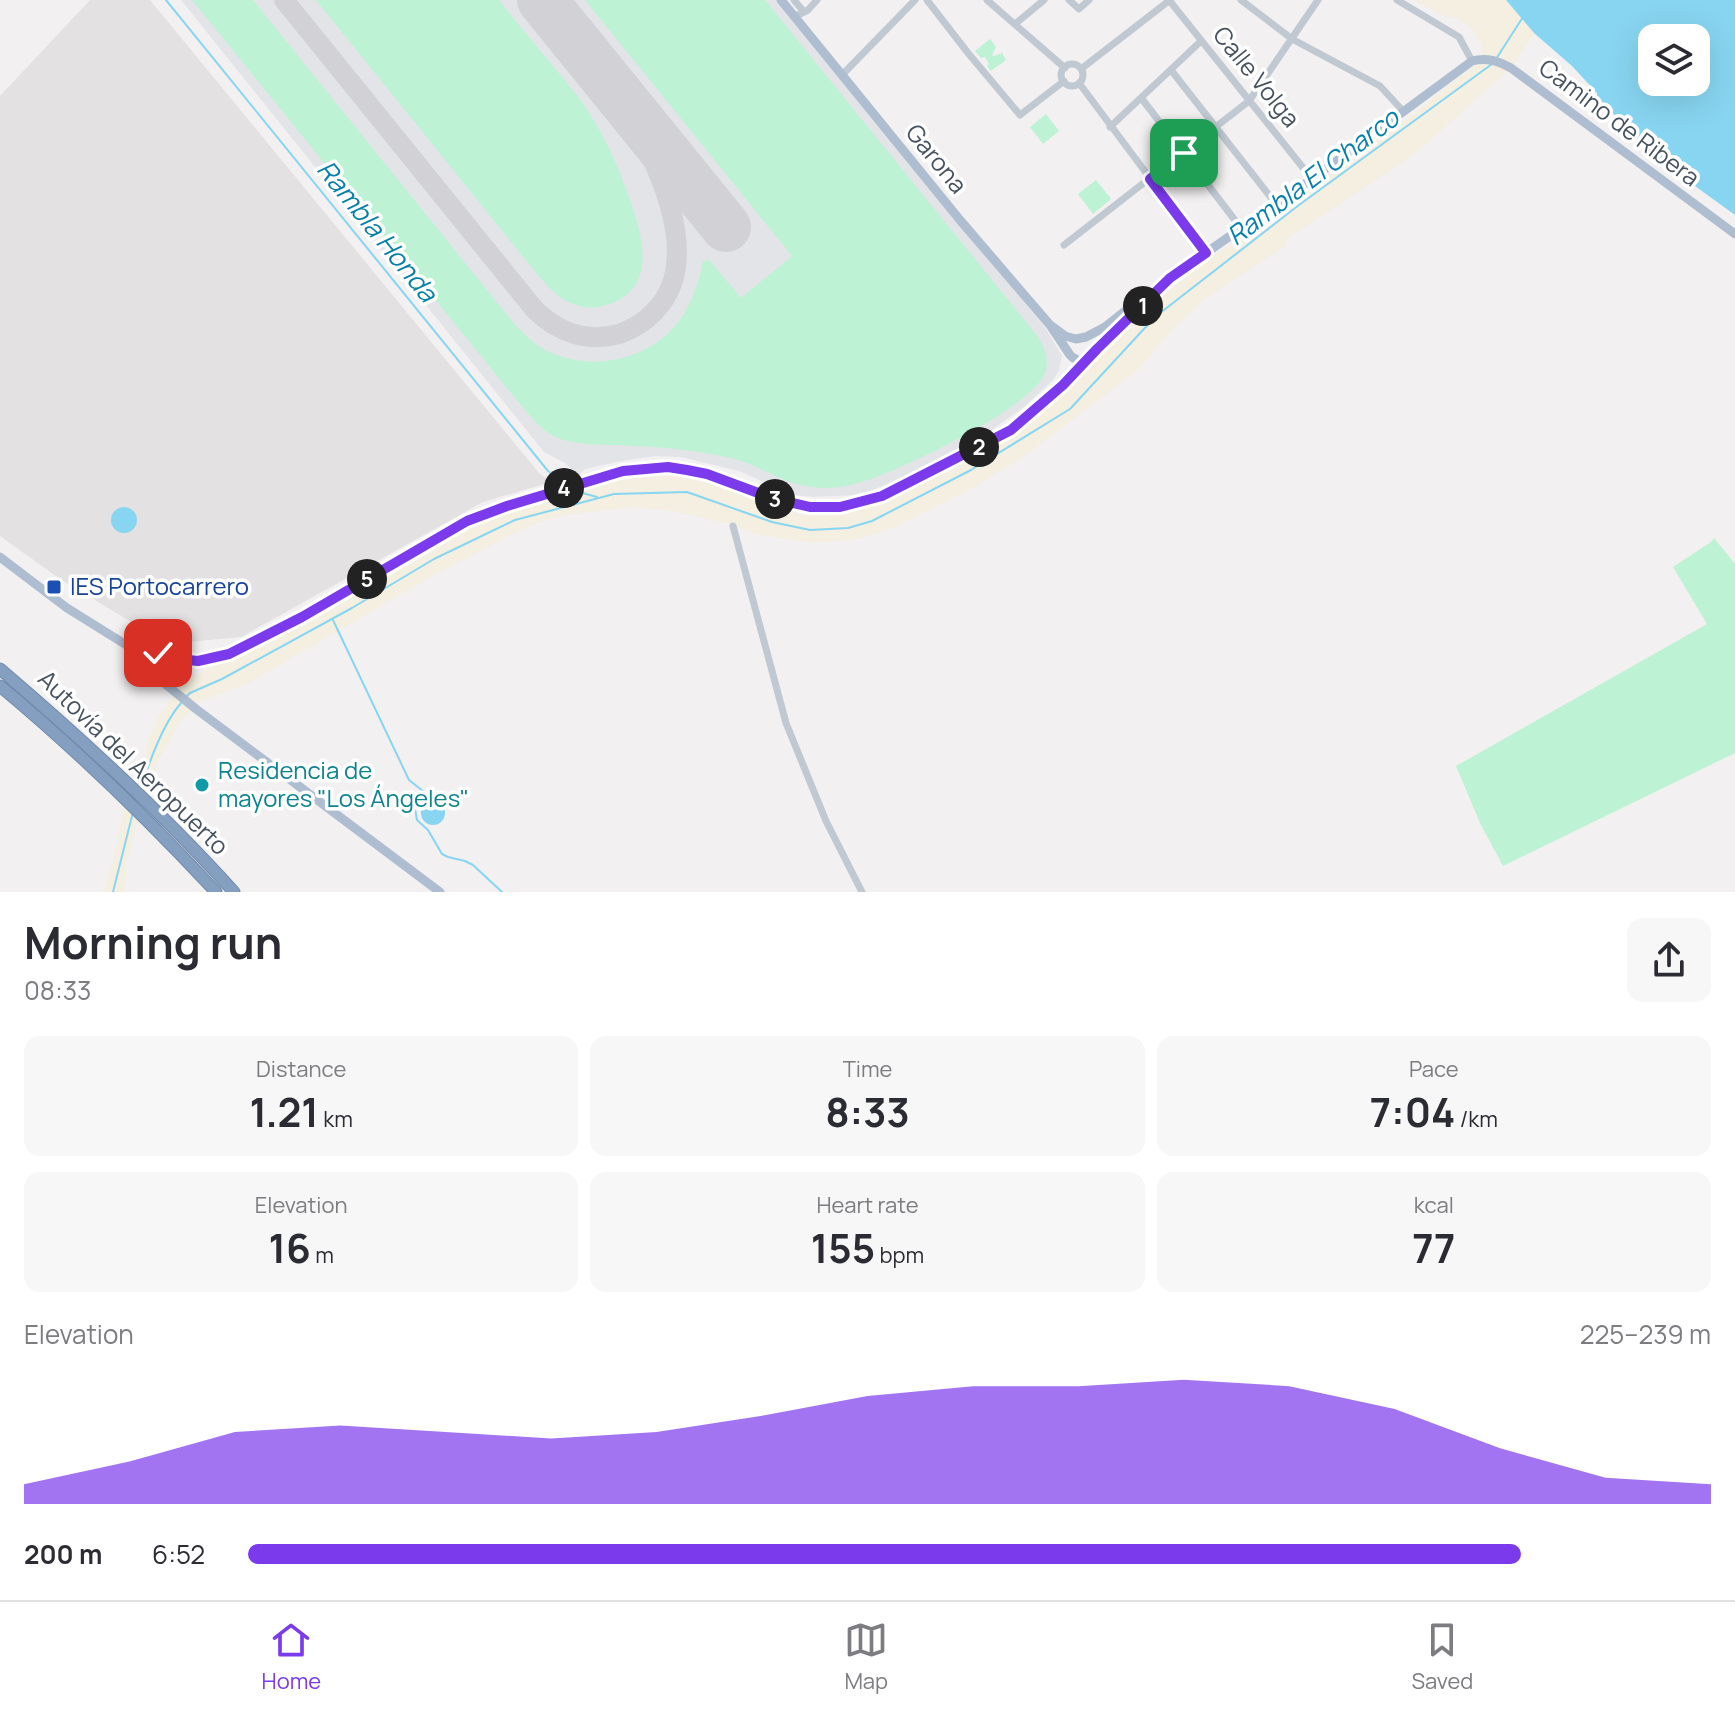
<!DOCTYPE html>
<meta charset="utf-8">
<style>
body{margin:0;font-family:Manrope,sans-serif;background:#f7f7f7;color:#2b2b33;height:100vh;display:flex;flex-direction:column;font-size:30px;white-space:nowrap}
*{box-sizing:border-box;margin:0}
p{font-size:26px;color:#7c7c81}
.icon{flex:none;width:44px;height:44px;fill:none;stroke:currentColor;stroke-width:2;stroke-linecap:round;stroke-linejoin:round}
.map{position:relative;height:892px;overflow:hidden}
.sheet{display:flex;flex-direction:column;background:#fff;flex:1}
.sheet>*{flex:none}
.tools{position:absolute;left:1638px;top:24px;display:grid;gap:16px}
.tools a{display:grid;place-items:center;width:72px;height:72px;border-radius:16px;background:#fff;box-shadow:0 8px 32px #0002;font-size:40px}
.pin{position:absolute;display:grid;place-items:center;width:68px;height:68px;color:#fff;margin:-34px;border-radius:16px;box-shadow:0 4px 12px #0006}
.km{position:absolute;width:40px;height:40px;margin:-20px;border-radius:50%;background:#222;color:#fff;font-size:22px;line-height:40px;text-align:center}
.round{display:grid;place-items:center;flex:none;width:84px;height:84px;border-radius:16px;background:#f7f7f7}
.head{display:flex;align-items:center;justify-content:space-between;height:136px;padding:0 24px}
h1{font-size:44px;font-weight:700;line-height:60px}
.figures{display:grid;grid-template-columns:repeat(3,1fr);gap:12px;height:136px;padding:8px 24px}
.figures div{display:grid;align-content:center;border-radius:16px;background:#f7f7f7;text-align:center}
.figures b{font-size:40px;font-weight:700}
.figures small{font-size:22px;font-weight:400}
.figures p{font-size:22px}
.chart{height:224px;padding:16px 24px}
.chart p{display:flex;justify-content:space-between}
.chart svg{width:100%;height:144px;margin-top:8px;fill:#7c3aed;opacity:.7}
ul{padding:0 24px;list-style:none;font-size:26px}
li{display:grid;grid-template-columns:128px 96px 1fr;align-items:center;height:60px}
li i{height:20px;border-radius:10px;background:#7c3aed}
.tabs{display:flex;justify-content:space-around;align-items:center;height:112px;border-top:2px solid #e1e1e2;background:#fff;font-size:22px;color:#7c7c81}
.tabs a{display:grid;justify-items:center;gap:4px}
.tabs .selected{color:#7c3aed}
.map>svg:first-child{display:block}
.education{fill:#e4e1e2}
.airport{fill:#e2e4e8}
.green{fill:#bdf2d4}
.sand{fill:#f4efe0}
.water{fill:#88d5f1;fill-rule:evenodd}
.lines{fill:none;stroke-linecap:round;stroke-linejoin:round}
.stream{stroke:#88d5f1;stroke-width:2}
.taxiway{stroke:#d2d2d6;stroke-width:20}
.runway{stroke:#d2d2d6;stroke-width:50}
.highway-casing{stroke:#708aad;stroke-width:13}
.minor{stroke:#c0c9d2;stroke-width:7}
.major{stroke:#aebdd0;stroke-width:9}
.highway{stroke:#859fc1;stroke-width:11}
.route-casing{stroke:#fff;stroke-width:16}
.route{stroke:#7c3aed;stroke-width:10}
.transit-dot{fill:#1a4fb4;stroke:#fff;stroke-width:3}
.culture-dot{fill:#0f9aa8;stroke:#fff;stroke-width:3}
.labels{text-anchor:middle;stroke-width:7;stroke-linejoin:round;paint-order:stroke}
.street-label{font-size:24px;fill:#47525f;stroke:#fff}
.transit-label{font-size:24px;fill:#164399;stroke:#fff;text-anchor:start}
.culture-label{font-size:24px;fill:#0d838f;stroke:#fff;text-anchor:start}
.water-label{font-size:26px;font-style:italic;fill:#067fab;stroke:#fff}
</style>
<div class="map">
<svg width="1735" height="892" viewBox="0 0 1735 892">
<rect width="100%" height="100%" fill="#f2f0f0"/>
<!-- education -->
<path class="education" d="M90,0H150L539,473L551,482L483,502L241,637L177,643L128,620L63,581L0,536V96Z"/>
<!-- airport -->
<path class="airport" d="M181,0H780L1046,329L1062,356L1059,370L1053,380L1024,407L956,455L870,491L854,495L814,497L793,495L739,471L681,457L655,456L621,461L585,469L578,475L565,463L544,452Z"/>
<!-- green -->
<path class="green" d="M192,0H253L516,326C524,333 531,341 540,347C587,375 654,362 684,314C694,297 699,280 703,261L709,260L741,298L792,256L585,0H765L1039,338C1044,348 1050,361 1045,373C1033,406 911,465 876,477C861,483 845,487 829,488C786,489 767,467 731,458C699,451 667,447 634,446C611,444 577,447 556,437C541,431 531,416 520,404Z
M316,0H499C518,24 538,48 557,71C566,82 576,93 584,105C602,131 617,163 627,192C641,229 660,286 610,304C593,310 578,308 563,299C548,289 537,273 525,259Z
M990,39L996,47L992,55L994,56L1002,53L1006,60L991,71L987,66L989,64L985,57L981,58L975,51Z
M1046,114L1059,131L1043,144L1030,127Z
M1096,180L1111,199L1093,214L1078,194Z
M1714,538L1735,564V753L1503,866L1480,823L1456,766L1707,624L1673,567L1711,542Z"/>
<!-- sand -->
<path class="sand" d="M1415,0H1506L1534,33L1511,68L1426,144L1400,164L1288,238L1284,247L1204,299L1166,336L1148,359L1135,372L1026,455L973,488L895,527L858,539L812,543L760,535L725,523L679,512L634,507L570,514L543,521L518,531L434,575L248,683L198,702L180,722L157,763L150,795L136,827L126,865L124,892H103L113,862L123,810L142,768L148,741L158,718L180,687L191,678L213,666L244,656L474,524L492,516L618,479L649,474H668L685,477L737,492L777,508L803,515L842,514L881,503L992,448L1026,427L1064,393L1155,303L1196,269L1411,116L1482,59V44L1475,37L1473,29L1457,18L1444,16Z"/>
<!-- water -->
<path class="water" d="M1506,0H1735V215L1655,157L1597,97V93L1572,66L1534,33ZM1652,38H1696V82H1652Z
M111 520a13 13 0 1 1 26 0a13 13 0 1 1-26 0Z
M421 813a12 12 0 1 1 24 0a12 12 0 1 1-24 0Z"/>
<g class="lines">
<!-- stream -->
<path class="stream" d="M166,0L548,471L563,482
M1496,59L1523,17
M575,491L597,497
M333,620L409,780L423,791L424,798L415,809L417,820L428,830L442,854L448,857L465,861L473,865L502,892
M185,698L190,693L222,679L352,608L434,559L515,520L614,494L687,492L772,522L810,530L848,528L872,521L971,470L1070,409L1155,317L1299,205L1492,64
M140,791C149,763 162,725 181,703
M113,892L133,812"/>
<!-- taxiway -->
<path class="taxiway" d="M284,0L535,310C558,332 587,343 619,334C633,329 645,322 655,311C709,255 650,151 620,96"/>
<!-- runway -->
<path class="runway" d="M542,0L726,227"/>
<!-- highway casing -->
<g class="highway-casing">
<path id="highway" d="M0,669C82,739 161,811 234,892
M0,686C77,750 148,819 216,892"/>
</g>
<!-- minor -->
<path class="minor" d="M794,0L804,12
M927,0L968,53L1020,115L1064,81
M987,0L1065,68
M1069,0L1079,9L1089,0
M1169,0L1312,179
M1241,0L1292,39L1380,86L1404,112
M1397,0L1459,37L1472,61
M794,17L808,10L817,0
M1015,24L1044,0
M1061 75a11 11 0 1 1 22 0a11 11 0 1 1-22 0Z
M1081,69L1170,0
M1171,70L1276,204
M842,75L915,0
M1079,83L1206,253
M1142,99L1241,228
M1110,127L1201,41
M1064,245L1249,101L1318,0
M733,526L786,723L826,821L862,892"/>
<!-- major -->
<path class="major" d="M781,0L960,220L1050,325L1070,355
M1050,325L1065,336L1076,339L1086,337L1105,327L1144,296L1312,179L1472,61C1487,57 1498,61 1511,68L1735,234
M1072,357L1079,361L1088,359L1156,293
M0,557L67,608L136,651L147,662L153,674L196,709L440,892
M136,651C147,654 157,652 164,654C175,657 177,660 191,661
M172,670L240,650L302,617L467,521L507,506L623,471L668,467L687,470L707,474L772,498L810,507H840L882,496L1011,430L1063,385L1085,361"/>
<!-- highway -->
<use href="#highway" class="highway"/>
</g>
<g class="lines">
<!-- route casing -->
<g class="route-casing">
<path id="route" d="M158,653L178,659L198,661L229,654L302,617L467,521L507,506L623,471L668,467L687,470L707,474L772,498L810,507H840L882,496L1011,430L1063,385L1097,349L1170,278L1206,253L1150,179L1184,153"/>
</g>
<!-- route -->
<use href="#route" class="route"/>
</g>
<!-- markers -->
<rect class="transit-dot" x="46" y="579" width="16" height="16" rx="4"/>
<circle class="culture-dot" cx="202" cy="785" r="8"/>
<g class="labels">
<!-- street labels -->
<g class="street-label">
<text transform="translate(1256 77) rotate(51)" y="8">Calle Volga</text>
<text transform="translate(1619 123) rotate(37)" y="8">Camino de Ribera</text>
<text transform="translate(936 159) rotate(51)" y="8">Garona</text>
<text transform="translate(133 763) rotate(44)" y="8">Autovía del Aeropuerto</text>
</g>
<!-- transit labels -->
<g class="transit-label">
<text x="70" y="595">IES Portocarrero</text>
</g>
<!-- culture labels -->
<g class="culture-label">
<text x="218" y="779">Residencia de<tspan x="218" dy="28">mayores "Los Ángeles"</tspan></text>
</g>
<!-- water labels -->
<g class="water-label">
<text transform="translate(1313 177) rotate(-37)" y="9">Rambla El Charco</text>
<text transform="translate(377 231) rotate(51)" y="9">Rambla Honda</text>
</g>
</g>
</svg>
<div class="tools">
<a><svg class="icon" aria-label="layers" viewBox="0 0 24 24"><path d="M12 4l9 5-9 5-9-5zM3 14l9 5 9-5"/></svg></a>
</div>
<div class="pin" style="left:1184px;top:153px;background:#1e9e55"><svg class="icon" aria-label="arrive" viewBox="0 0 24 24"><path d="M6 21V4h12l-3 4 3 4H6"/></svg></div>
<div class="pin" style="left:158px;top:653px;background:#d93025"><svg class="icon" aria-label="check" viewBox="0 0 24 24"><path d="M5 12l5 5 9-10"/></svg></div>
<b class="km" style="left:1143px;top:306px">1</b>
<b class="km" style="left:979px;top:447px">2</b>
<b class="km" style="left:775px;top:499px">3</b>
<b class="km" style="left:564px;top:488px">4</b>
<b class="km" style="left:367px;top:579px">5</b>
</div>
<section class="sheet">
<div class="head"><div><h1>Morning run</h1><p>08:33</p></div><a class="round"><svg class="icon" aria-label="share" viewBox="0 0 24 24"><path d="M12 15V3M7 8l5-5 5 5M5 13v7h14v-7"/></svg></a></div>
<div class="figures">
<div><p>Distance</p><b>1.21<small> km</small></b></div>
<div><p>Time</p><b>8:33</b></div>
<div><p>Pace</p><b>7:04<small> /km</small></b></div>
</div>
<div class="figures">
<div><p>Elevation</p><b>16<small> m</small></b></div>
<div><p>Heart rate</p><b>155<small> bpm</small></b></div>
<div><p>kcal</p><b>77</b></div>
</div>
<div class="chart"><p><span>Elevation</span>225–239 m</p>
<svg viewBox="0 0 160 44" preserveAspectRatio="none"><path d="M0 44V38L10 31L20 22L30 20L40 22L50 24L60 22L70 17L80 11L90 8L100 8L110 6L120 8L130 15L140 27L150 36L160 38V44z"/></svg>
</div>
<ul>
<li><b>200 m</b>6:52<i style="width:87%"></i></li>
</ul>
</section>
<nav class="tabs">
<a class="selected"><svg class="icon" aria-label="home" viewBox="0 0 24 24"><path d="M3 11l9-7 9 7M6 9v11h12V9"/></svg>Home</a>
<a><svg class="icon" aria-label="map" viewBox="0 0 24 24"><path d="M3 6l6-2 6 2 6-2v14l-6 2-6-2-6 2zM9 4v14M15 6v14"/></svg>Map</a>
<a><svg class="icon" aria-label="saved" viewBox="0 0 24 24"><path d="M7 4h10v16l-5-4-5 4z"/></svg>Saved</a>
</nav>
